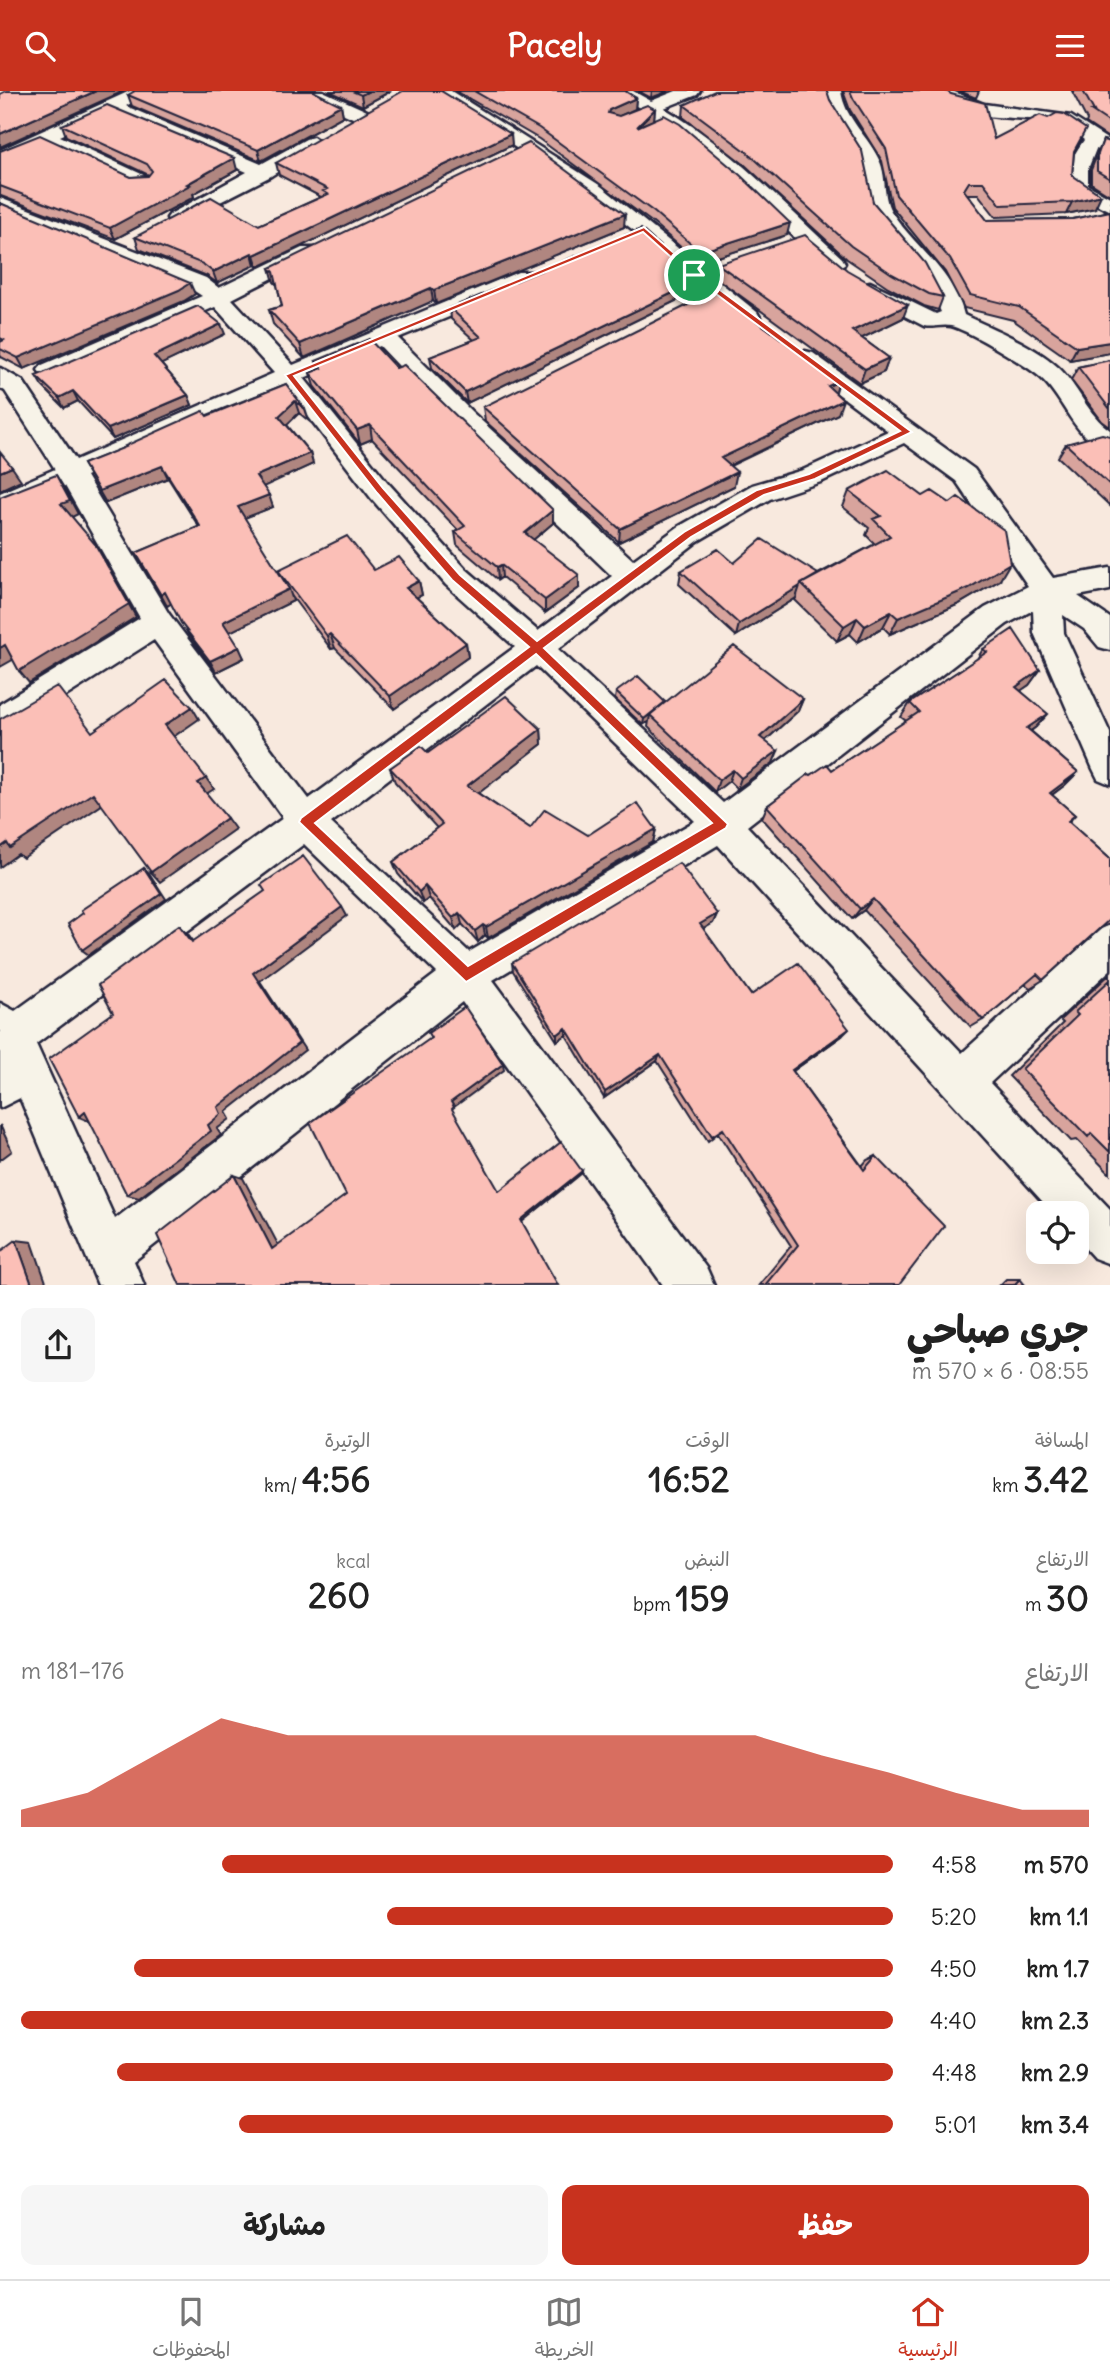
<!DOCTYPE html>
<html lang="ar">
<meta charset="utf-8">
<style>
body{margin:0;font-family:Delius,"Playpen Sans Arabic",sans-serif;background:#f6f6f6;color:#222;direction:rtl;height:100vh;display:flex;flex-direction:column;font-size:26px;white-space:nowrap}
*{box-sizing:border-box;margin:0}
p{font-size:23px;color:#767676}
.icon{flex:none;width:38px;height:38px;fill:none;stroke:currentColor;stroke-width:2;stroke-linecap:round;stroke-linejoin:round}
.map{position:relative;height:1194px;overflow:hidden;direction:ltr}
.details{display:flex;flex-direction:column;background:#fff;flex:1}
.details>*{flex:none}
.controls{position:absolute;left:1026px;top:1110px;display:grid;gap:14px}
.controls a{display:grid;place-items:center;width:63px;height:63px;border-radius:14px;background:#fff;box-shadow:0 7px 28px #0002;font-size:35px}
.pin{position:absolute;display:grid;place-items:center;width:60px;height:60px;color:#fff;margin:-30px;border:4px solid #fff;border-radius:50%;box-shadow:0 2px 7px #0007}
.round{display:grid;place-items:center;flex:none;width:74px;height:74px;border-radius:14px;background:#f6f6f6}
.headline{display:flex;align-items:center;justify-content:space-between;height:119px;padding:0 21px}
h1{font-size:38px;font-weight:700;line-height:52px}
.metrics{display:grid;grid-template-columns:repeat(3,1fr);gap:10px;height:119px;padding:7px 21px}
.metrics div{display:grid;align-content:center}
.metrics b{font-size:35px;font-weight:700}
.metrics small{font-size:19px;font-weight:400}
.metrics p{font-size:19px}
.chart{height:196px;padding:14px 21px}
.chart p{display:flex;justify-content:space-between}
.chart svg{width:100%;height:126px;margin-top:7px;fill:#c8321e;opacity:.7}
.cta{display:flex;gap:14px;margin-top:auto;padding:14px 21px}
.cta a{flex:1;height:80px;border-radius:14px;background:#c8321e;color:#fff;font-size:28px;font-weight:700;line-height:80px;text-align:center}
.cta a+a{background:#f6f6f6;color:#222}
ul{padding:0 21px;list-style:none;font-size:23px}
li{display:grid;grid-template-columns:112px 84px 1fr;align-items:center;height:52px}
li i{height:18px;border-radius:9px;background:#c8321e}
header{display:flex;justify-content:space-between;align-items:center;height:91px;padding:0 21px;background:#c8321e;color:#fff;font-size:32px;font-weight:700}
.tab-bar{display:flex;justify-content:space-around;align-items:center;height:98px;border-top:2px solid #e0e0e0;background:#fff;font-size:19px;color:#767676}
.tab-bar a{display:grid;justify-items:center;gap:4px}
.tab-bar .current{color:#c8321e}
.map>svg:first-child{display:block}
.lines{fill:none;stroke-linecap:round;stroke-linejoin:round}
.minor-casing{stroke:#22223b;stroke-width:5}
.minor{fill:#f7f3e8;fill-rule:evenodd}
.wall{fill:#d8a49d;stroke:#22223b;stroke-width:2}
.shaded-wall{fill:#b08680;stroke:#22223b;stroke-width:2}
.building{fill:#fbbfb7;stroke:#22223b;stroke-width:2}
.route{fill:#c8321e;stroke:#fff;stroke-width:2;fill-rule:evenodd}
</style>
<header><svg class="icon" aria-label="menu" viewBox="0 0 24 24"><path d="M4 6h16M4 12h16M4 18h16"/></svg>Pacely<svg class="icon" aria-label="search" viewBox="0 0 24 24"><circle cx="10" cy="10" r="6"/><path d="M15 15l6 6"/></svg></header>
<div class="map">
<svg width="1110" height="1194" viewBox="0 0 1110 1194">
<rect width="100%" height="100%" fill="#f8e9de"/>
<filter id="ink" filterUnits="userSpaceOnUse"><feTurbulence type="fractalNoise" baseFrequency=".0143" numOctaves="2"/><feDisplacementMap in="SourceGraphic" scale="14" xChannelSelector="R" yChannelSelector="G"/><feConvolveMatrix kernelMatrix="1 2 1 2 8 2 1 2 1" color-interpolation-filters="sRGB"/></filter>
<g filter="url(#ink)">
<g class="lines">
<!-- minor casing -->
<g class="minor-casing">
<path id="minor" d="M130,0H153L126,15L261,73L306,48L313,46L322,52L271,85L177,133L170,131L167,127L170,123L247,81L111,22L60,45L150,87L153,91L150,95H136L45,52L0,72V59Z
M300,0H323L367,20L370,24L367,28H355L303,4Z
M430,0H451L601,95L757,221L760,226L757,231H741L636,141L587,104Z
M612,0H633L651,10L676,0H700L697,4L664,17C731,56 785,115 842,167L845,172L842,177H826L740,93L680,42Z
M823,0H841C845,29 869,45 880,71C887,87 882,108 893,123C916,157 954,182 964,224C995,239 1033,253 1059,277C1078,295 1087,323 1110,339V360C1073,349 1066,309 1040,286C1026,274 968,239 951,235C942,233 933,237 924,235L862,203L859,198L862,193L870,191L936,223L941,221L926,189L871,120L861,70L833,28Z
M931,0H952L984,13L1071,25L1110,50V63L1096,58L1088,78V94L1110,106V120L1072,101C1062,83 1073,64 1084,49C1077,43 1070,37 1061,34C1022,20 961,37 931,0Z
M0,107L206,187L219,197L302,157H316L320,161L316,165L232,208L293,274L518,181H534L537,186L534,191L398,247L472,321L633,469L678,436L752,394L803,379L888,340L797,272L793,267L797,262L805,260L813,262L974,378L1053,487L1110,477V499L1078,505L1110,527V559L1099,556L1084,538L1063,524L1064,542L1110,642V693L1098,688L1093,678L1034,542L1033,519L1007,533L747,735L962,962L1097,840L1110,834V879L990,992L1110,1118V1173L1094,1167L1076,1147V1122H1053L718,754L493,889L707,1178L714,1194H663L462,911L134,1170L144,1194H98L20,1007L0,1017V912L15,920L283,727L154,549L11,640L0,644V613L140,527L65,395L0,423V402L55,378L5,300L0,297V277L23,290L76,369L274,282L215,216L58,284L50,287L42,284L38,279L42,274L202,205L190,197L0,120ZM380,255L454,333L612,485L538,540L466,478L389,393L304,287ZM285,295L371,407L446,494L515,556L309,708L169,523L86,385ZM904,352L956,390L1028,495L985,517L723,712L558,558L698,450L770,408L821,391ZM536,575L695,730L469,861L331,732ZM304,753L437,882L115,1128L36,953Z"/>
</g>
<!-- minor -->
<use href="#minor" class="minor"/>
</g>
<!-- wall -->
<path class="wall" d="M329,0H391L363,15Z
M456,0H625L636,7L635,18L618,25L655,18L654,28L787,144L699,172L653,132L539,48Z
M638,0H669L651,7Z
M843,0H946L994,48L1081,50L1074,62L1072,84L1095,117L1066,123L996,126L978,103H967L987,129L1073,128L1110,120V262L1070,269L1013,229L964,217L945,181L892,116L882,70L850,19Z
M959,0H979L976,7Z
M1072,0H1110V48L1086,32L1087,29Z
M128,4L341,14L343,25L261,70L132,15Z
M830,9L873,111L943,206L938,219L924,215L888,196L847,168L745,74L683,26L684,14Z
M62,34L237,79L193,103L194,106L115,148L1,105H0V60L131,86L148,85L149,84L66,45Z
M1103,49L1110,51V104L1091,92V79Z
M512,54L258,176L255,174L217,192L207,185L139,158L135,146L259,134L321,106L279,84L276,72Z
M0,112L195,203L184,210L24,278L1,266L0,264Z
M624,136L436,213L433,210L304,267L273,233L269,219L282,215L277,194L274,191L270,177Z
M718,173L903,227L862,247L889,267L884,281L860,292L716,187Z
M698,190L696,200L467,312L432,277L430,266L474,249L451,228L450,217Z
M225,243L161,273L188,304L192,314L113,348L78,310L64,317L42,295L36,285Z
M1110,269V336L1102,330L1071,289L1078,276Z
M316,270L396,277L553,432L533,449L579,497L545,522L502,486L498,489L457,454L455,441L458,439L372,348L360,353L314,295L310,282L318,279Z
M839,290L835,302L838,323L730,375L734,395L619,451L485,330L483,316Z
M286,293L305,318L309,330L299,322L287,334L310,362L313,373L263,395L273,416L244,427L280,484L278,479H374L419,490L422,504L416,506L466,552L468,566L394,618L335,557L331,558L290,503L293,510L229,541L244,567L216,581L188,543L171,512L167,515L136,462L199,436L168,387L106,412L83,373Z
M1110,345V415L1058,366L1066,353Z
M849,400L1000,489L959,513L890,543L883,536L858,551L850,543L837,550L795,509L796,507L736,545L679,493L681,480L734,472L818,483L875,453L866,444L869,437L843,416Z
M983,558L1040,579L1029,594L1021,599L1036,636L1031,640L1078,681L1065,694L1052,704L1075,724L1069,731L1110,768V833L1102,836L1043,889L1030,897L1025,893L983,929L971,936L864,819L852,828L762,727L767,715L811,684L832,679L906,630L901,626L910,612L977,568Z
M616,601L665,611L803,608L798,620L765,650L773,672L737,698L729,690L715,701L648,636L649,630L643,634L615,608Z
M541,638L542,653L478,702L530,737L588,744L656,738L653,751L488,847L485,844L478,851L462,833L456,839L429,807L423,812L398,783L393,771L437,737L395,691L390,677L428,662Z
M717,823L713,832L703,838L751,904L842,945L793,980L862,1075L867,1069L876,1065L899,1194H759L791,1155L718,1042L708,1050L657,970L604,1007L566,944L557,950L513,880L512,872Z
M1110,883V1083L1077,1049L1071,1050L1009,985L1063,932L1060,929Z
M1006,1188H1020L1014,1194H1000Z"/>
<!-- shaded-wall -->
<path class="shaded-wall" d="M96,0H124L0,56V43Z
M369,0H391L363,15L361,4Z
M652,0H669L651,7Z
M636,7L635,18L609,30L608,22L609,19Z
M341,14L343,25L261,70L258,59Z
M655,18L654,29L637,36Z
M511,43L512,54L258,176L254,164Z
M234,67L237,79L193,103L194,106L115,148L110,137Z
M1101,104L1095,117L1066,123L1072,111Z
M625,123L624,136L436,213L434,199Z
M790,132L787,144L699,172L700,161Z
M252,162L255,174L217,192L213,181Z
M698,190L696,200L467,312L465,301Z
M190,192L195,203L184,210L24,278L18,267Z
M431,197L433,210L304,267L300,253Z
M908,214L903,227L848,254L852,240Z
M221,233L225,243L158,275L154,265Z
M1110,251V262L1070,269L1077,256Z
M889,267L884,281L860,292L865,278Z
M839,290L835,304L828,295Z
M73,300L78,310L64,317L59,307Z
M188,304L192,314L113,348L108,338Z
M843,309L838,323L718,380L721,367Z
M295,310L299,322L283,337L279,325Z
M370,334L372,348L360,353L357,339Z
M310,362L313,373L261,397L256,385Z
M162,375L168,387L106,412L99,400Z
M12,376L21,389L0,399V381Z
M737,381L734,395L619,451L620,438Z
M56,384L64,397L78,423L70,427L61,413Z
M269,404L273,416L242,428L238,416Z
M553,419V432L526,455L525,442Z
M95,453L136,526L29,592L19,580Z
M1010,472L1000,489L959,513L890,543L898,527Z
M501,474L502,486L498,489L497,476Z
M579,484V497L545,522V509Z
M419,490L422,504L409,510L406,497Z
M800,495L796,507L736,545L739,533Z
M289,498L293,510L228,542L223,531Z
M165,501L172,512L167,515L161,504Z
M891,521L883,536L858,551L865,535Z
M857,527L850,543L837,550L844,535Z
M330,543L335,557L331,558L327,545Z
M466,552L468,566L394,618L390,605Z
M5,554L16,567L0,576V557Z
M239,556L244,567L216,581L210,570Z
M1040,579L1029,594L1006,610L1016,596Z
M803,608L798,620L756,658L760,646Z
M666,612L650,624L649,630L643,634L644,628Z
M192,616L199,628L173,646L165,634Z
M1048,623L1036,636L1016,650L1027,637Z
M541,638L542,653L470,709L467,695Z
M778,660L773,672L737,698L741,687Z
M733,679L729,690L715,701L719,689Z
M1078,681L1065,694L1038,714L1050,702Z
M206,687L214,698L206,703L198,692Z
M93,702L103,713L23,767L18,763L0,776V757Z
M227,727L235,738L160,791L151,781Z
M656,738L653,751L488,847L486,836Z
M144,777L149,782L166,808L89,864L82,859Z
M425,795L429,807L423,812L419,801Z
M873,808L864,819L852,828L860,818Z
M342,816L347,825L260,890L305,959L226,1021L230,1028L217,1038L221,1044L139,1107L127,1104L208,1034L218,1016L253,882Z
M459,822L462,833L456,839L453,827Z
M717,823L713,832L697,842L700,833Z
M179,834L188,843L200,859L192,851Z
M483,834L485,844L478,851L475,840Z
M566,937V944L557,950V944Z
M849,938L842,945L786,985L792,979Z
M660,964L657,970L604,1007L605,1001Z
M503,973L504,979L454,1016L451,1011Z
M85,1021L91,1031L79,1026Z
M0,1034L12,1060L0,1069Z
M582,1080L581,1083L522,1131L521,1129Z
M234,1084L243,1087L281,1159L272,1158Z
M16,1149L32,1151L47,1194H32Z"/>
<!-- building -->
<path class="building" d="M6,0H96L0,43V3Z
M135,0H313L341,14L258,59L128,4Z
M352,0H369L361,4Z
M403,0H441L511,43L254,164L252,162L213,181L203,173L135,146L211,106L259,134L328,103L323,100L327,98L276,72Z
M474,0H625L636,7L609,19L608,22L619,25L647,14L655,18L637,36L664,24L680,33L740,84L790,132L700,161L654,121L539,37Z
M715,0H827L830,9L862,60L873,111L925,172L943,206L929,203L892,183L851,155L747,61L684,14Z
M850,0H946L951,3L985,12L994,48L1040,24L1048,27L1057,22L1064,23L1086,38L1074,60L1072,84L1101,104L1072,111L1001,114L983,91H969L964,99L987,129L1073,128L1110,120V251L1077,256L1019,216L970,204L950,168L896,104L886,58L853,7Z
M1083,0H1110V32L1092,20H1094Z
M107,14L234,67L187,93L190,94L110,137L0,95V60L40,44L131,86L148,85L152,80L147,73L62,34Z
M1103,49L1110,51V88L1097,80V66Z
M529,52L625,123L434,199L431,197L300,253L269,219L282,215L274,181L270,177Z
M0,112L190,192L179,199L18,267L0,258V251L4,249L0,247Z
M641,138L698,190L465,301L430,266L481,246L450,217Z
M805,144L847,179L908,214L852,240L889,267L865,278L718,173Z
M716,200L839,290L828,295L843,309L721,367L737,381L620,438L483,316Z
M198,215L221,233L154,265L188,304L108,338L73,300L59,307L36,285Z
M369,248L396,277L404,274L553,419L525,442L579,484L545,509L501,474L497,476L455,441L465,435L370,334L357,339L310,282L322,277L316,270Z
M1110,269V318L1078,276Z
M286,293L305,318L295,310L279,325L310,362L256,385L269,404L238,416L289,498L223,531L239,556L210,570L181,532L165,501L161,504L136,462L200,435L162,375L99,400L83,373L126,356L125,355L203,320L207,325Z
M1102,343L1110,345V394L1066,353Z
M0,361L12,376L0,381Z
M888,379L923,405L932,400L950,412L958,406L1004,439L1010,472L969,497L898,527L891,521L865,535L857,527L844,535L801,493L890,445L873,428L881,425L849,400Z
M56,384L70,410L61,413L95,453L129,513L19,580L5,554L0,557V406Z
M347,445L374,479L399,466L419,490L406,497L466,552L390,605L330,543L327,545L278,479Z
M762,448L818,483L801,493L800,495L739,533L681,480L718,458L734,472Z
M1013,538L1040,579L1016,596L1048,623L1027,637L1078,681L1050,702L1075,724L1068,730L1110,768V828L1043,889L1037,883L983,929L873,808L860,818L767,715L809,683L811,684L827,673L832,679L919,621L910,612L987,561L983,558Z
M734,555L803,608L760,646L778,660L741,687L733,679L719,689L650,624Z
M638,585L665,611L644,628L616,601Z
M166,589L192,616L165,634L206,687L198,692L227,727L151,781L93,702L10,757L7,752L0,757V628L57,595L92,641Z
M506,605L541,638L467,695L530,737L545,718L588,744L637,712L656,738L486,836L483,834L475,840L459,822L453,827L425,795L419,801L393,771L442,733L390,677L421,655L428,662Z
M303,765L342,816L253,882L299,952L218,1016L221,1023L208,1034L211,1040L127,1104L85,1021L79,1026L49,968L113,922L98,894L179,834L192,851L265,800L261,794Z
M679,772L717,823L700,833L751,904L798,872L849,938L792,979L864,1079L876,1065L944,1135L899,1194H765L798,1154L723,1038L712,1045L660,964L605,1001L566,937L557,944L512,872Z
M144,777L161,803L82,859L68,833L83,822L81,819Z
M1110,889V1061L1091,1042L1088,1046L1022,978L1078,924L1075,921Z
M465,916L503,973L451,1011L454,1016L452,1018L499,1100L561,1051L582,1080L521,1129L558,1194H180L157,1144L234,1084L272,1158L346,1104L310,1032L431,947L428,942Z
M16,1149L32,1194H0V1161Z
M1020,1188L1025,1194H1014Z"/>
</g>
<!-- route -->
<path class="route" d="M644,136L697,182L912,341L815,388L764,404L691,446L544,557L728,733L726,737L466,891L299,731L301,727L529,556L452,489L377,402L285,284ZM643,141L692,185L900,340L809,383L757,399L684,441L537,550L460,484L383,397L294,285ZM536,563L712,732L468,875L315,732Z"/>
</svg>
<div class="controls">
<a><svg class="icon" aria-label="locate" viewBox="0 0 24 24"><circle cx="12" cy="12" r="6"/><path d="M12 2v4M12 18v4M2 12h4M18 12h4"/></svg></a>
</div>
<div class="pin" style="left:694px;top:184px;background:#1e9e55"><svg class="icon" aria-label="arrive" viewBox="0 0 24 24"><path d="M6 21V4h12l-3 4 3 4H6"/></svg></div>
</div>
<section class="details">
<div class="headline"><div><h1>جري صباحي</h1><p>08:55 · 6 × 570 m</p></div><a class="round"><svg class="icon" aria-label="share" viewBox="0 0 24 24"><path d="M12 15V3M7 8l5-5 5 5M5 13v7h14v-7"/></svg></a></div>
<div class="metrics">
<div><p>المسافة</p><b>3.42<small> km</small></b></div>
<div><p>الوقت</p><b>16:52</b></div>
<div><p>الوتيرة</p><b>4:56<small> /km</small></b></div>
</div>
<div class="metrics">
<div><p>الارتفاع</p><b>30<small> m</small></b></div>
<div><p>النبض</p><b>159<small> bpm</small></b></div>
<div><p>kcal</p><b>260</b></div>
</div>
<div class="chart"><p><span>الارتفاع</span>176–181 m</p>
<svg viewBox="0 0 160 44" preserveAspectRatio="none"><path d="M0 44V38L10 32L20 19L30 6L40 12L50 12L60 12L70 12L80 12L90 12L100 12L110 12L120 19L130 25L140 32L150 38L160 38V44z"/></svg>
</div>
<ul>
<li><b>570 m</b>4:58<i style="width:77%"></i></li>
<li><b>1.1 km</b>5:20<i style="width:58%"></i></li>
<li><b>1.7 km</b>4:50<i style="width:87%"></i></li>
<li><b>2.3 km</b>4:40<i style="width:100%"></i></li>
<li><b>2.9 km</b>4:48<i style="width:89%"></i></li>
<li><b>3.4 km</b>5:01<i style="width:75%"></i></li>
</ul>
<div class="cta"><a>حفظ</a><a>مشاركة</a></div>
</section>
<nav class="tab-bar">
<a class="current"><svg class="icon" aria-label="home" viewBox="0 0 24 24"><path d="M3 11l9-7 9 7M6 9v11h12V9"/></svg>الرئيسية</a>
<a><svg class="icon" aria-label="map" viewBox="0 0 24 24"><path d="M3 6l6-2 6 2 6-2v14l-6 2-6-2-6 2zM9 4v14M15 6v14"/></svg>الخريطة</a>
<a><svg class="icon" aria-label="saved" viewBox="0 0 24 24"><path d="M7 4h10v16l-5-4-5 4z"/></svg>المحفوظات</a>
</nav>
